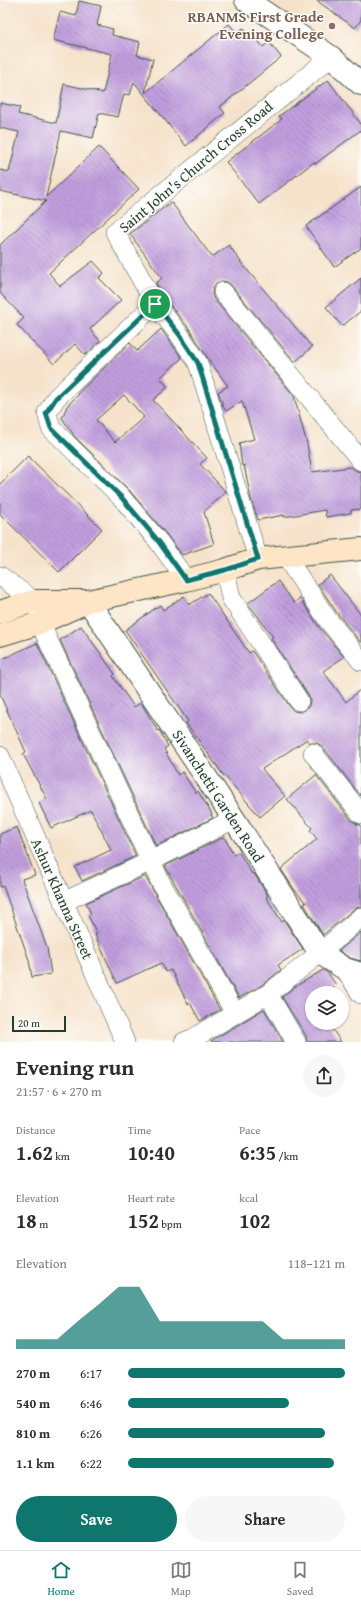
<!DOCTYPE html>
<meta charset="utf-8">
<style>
body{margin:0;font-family:"Gentium Book Plus",serif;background:#f7f7f7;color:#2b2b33;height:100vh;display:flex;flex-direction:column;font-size:15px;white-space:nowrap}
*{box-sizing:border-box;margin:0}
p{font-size:13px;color:#7c7c81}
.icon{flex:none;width:22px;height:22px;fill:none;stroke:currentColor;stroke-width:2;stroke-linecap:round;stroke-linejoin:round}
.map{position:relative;height:1042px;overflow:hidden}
.panel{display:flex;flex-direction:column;background:#fff;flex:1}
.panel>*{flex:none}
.buttons{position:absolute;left:305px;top:986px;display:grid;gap:8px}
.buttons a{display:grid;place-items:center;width:44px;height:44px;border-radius:50%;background:#fff;box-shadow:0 1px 3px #0004;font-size:20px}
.scale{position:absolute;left:12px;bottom:10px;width:54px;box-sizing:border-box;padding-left:4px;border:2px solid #1f3d34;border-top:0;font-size:11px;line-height:14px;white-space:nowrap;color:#1f3d34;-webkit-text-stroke:3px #fdfcf7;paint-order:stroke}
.pin{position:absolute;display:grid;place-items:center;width:34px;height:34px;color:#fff;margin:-17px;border:2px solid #fff;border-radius:50%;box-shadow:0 1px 4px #0007}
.round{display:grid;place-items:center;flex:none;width:42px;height:42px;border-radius:21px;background:#f7f7f7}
.headline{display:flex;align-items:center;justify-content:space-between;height:68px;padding:0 16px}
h1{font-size:22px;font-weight:700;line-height:30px}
.figures{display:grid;grid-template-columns:repeat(3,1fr);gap:6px;height:68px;padding:4px 16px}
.figures div{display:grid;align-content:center}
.figures b{font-size:20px;font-weight:700}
.figures small{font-size:11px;font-weight:400}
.figures p{font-size:11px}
.chart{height:112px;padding:8px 16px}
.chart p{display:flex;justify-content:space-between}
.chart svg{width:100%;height:72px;margin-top:4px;fill:#0f766e;opacity:.7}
.action{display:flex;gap:8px;margin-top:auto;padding:8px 16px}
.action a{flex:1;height:46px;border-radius:24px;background:#0f766e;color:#fff;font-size:16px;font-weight:700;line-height:46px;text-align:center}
.action a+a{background:#f7f7f7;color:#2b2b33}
ul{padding:0 16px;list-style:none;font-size:13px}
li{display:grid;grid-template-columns:64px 48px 1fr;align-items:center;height:30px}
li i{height:10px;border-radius:5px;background:#0f766e}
.dock{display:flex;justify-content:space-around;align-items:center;height:56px;border-top:1px solid #e1e1e2;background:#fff;font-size:11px;color:#7c7c81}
.dock a{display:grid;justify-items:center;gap:2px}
.dock .current{color:#0f766e}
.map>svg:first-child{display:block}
.building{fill:url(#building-back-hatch);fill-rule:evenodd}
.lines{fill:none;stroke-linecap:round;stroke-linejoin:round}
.minor-casing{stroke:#3f564a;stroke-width:20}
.tertiary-casing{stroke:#3f564a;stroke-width:24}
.secondary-casing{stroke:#3f564a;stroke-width:24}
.minor{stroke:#fff;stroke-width:19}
.tertiary{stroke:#fff;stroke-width:22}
.secondary{stroke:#fde5c5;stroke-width:22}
.route-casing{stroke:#fff;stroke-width:8}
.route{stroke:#0f766e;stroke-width:5}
.education-dot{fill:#8d6e63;stroke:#fdfcf7;stroke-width:1.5}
.labels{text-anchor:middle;stroke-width:3;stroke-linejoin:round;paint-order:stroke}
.education-label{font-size:15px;font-weight:bold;fill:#785e54;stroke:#fdfcf7;text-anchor:end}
.street-label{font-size:15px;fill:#1f3d34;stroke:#fdfcf7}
</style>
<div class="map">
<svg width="361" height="1042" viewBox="0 0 361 1042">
<defs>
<pattern id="building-back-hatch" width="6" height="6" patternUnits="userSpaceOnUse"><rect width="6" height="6" fill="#c19ede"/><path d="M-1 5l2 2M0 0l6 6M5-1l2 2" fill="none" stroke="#9c82b5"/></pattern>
</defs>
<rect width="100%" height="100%" fill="#fdfcf7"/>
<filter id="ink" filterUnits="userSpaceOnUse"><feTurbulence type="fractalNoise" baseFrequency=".025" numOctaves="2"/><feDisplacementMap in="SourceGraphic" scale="8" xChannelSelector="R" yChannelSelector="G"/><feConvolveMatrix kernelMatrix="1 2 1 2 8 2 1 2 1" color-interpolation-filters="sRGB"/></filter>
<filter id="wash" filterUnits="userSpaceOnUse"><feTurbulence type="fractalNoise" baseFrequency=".012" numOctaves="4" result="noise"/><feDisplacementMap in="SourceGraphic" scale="16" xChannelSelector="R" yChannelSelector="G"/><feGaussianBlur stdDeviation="0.9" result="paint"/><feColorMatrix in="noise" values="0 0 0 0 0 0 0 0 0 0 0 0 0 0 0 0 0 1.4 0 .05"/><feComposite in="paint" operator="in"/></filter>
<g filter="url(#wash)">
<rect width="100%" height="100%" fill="#f6e2ca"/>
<g id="blocks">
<!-- building -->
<path class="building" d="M316,0H361V20L355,28Z
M79,1L101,6L97,25L113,29L112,35L140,42L137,55L153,59L145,93L229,24L237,33L243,28L248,34L251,32L263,47L269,42L281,57L220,107L225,113L186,146L134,82L130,95L124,94L118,117L99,113L93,138L61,131L46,197L99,147L139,189L49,273L60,286L93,261L104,273L99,278L121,300L90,329L100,341L85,355L75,344L54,364L17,325L24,318L0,293V245L46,201L0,191V170L9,172L19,132L0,128V103L20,107L18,114L56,123L64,84L103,93L112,54L53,40L60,12L76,16Z
M328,80L361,124V130L315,164L314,162L259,204L226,162L282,119L279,116Z
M361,187V248L334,267L306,226Z
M171,202L212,257L229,245L243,265L312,347L295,362L231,285L227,282L222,281L216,283L213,288L212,293L214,299L294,396L307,444L312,472L351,467L357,471L361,472V509L351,510V513L326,517L325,510L284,517V515L258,520L251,499L244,465L242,466L239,443L254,439L242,401L226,411L223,406L218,392L228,386L209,360L188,327L164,298L156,283L162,278L130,234Z
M361,278V311L342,326L326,307Z
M161,329L182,358L160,378L168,387L153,400L207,458L200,464L226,492L204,512L214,544L182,555L167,535L130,491L75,437L62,418L67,406L79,394L78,393L130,343L137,351ZM124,395L144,417L115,442L96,420Z
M28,456L102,529L59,572L0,514V484Z
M330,575L361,615V643L337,613L318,584Z
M278,581L294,603L300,598L319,627L344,657L323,671L346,702L361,689V796L322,746L317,743H310L307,739L262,769L285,796L260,817L225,776H224L186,723L188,721L125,630L160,605L163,610L184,596L189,605L208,593L249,653L252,651L290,707L294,711L300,712L305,710L309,706L310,700L308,695L271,638L273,637L248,603Z
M81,626L115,674L113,676L134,707L141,703L158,731L159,730L168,746L164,749L178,775L182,772L196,793L198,791L212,814L211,815L213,818L156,846L60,640Z
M37,643L136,856L82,881L75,867L111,850L91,810L51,828L39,803L47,799L23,754L26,752L0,695V660Z
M316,775L352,821L357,824L361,825V906L354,909L323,935L304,904L306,903L294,889L281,869L317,839L310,830L312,828L287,799Z
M17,827L35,875L22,879L47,948L51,974L32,977L29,960L3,886L0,887V834Z
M224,837L234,855L239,852L252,874L254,873L268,896L266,897L282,922L284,920L303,949L278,965L281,970L262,985L239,998L165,866Z
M145,876L220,1010L200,1021L190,1003L188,1004L171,970L166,972L161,963L117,983L95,935L97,934L88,915L91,914L86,903Z
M361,932V961L350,958L339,951Z
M323,970L328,973L336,985L323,993H312V1023H328L341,1042H307L306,1036L282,997L293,988Z
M264,1009L283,1042H212L211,1041Z"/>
</g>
</g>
<g filter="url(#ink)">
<use href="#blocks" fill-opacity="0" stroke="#3f564a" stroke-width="1"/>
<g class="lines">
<!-- minor casing -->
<g class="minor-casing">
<path id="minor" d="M223,292L361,461
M155,304L56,398L47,413L51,428L122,498L159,542L186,580
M286,557L328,620L361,661
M258,559L198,363L179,334L155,304L115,232L331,57
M225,570L231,598L299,701
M0,576L34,601L39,612
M40,623L161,883L235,1013
M313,753L361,814
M0,756L125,1042
M63,902L151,861L234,819
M345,969L361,994
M268,994L296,1042
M184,1042L194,1038L268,994L320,953L361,917"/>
</g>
<!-- tertiary casing -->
<g class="tertiary-casing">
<path id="tertiary" d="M246,0L331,57L361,84
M88,601L234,819L320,953L345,969L361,974"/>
</g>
<!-- secondary casing -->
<g class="secondary-casing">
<path id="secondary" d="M0,612L34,601H88L186,580L225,570L258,559L361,549
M0,635L40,623L80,605"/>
</g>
<!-- minor -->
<use href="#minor" class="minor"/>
<!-- tertiary -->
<use href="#tertiary" class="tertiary"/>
<!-- secondary -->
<use href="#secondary" class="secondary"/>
</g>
</g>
<g class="lines" filter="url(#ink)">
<!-- route casing -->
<g class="route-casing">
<path id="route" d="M155,304L179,334L198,363L258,559L225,570L186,580L159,542L122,498L51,428L46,413L56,398Z"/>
</g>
<!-- route -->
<use href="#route" class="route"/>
</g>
<!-- markers -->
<circle class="education-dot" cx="332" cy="26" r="4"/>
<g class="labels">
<!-- education labels -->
<g class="education-label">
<text x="324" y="22">RBANMS First Grade<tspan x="324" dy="17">Evening College</tspan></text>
</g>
<!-- street labels -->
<g class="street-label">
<text transform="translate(196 167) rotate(-40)" y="5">Saint John's Church Cross Road</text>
<text transform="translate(218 796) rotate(57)" y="5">Sivanchetti Garden Road</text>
<text transform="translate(62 899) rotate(66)" y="5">Ashur Khanna Street</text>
</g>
</g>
</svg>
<div class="buttons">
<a><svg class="icon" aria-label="layers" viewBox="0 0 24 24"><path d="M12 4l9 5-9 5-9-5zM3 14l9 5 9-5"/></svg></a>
</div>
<div class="scale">20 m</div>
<div class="pin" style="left:155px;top:304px;background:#1e9e55"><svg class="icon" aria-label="arrive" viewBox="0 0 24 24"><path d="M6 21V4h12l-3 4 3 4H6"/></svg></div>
</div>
<section class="panel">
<div class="headline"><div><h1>Evening run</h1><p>21:57 · 6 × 270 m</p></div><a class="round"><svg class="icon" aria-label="share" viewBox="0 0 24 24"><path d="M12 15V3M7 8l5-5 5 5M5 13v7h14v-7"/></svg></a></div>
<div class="figures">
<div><p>Distance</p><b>1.62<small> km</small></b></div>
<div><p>Time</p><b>10:40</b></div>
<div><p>Pace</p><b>6:35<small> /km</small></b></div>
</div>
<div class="figures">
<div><p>Elevation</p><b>18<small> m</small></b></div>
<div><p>Heart rate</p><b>152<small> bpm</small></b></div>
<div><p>kcal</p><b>102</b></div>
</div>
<div class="chart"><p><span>Elevation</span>118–121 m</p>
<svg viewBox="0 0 160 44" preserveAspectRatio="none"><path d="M0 44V38L10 38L20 38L30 27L40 17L50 6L60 6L70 27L80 27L90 27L100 27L110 27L120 27L130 38L140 38L150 38L160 38V44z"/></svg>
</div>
<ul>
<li><b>270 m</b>6:17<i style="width:100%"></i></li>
<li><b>540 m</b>6:46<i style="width:74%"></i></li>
<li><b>810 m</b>6:26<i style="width:91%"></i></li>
<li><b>1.1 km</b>6:22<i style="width:95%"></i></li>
</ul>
<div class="action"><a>Save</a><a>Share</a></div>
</section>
<nav class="dock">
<a class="current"><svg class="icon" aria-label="home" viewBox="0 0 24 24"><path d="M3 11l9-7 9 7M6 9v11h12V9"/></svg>Home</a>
<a><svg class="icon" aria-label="map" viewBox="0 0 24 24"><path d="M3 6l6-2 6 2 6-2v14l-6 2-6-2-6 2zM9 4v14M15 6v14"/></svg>Map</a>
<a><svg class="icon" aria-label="saved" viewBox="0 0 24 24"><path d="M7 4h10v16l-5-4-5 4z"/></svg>Saved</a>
</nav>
